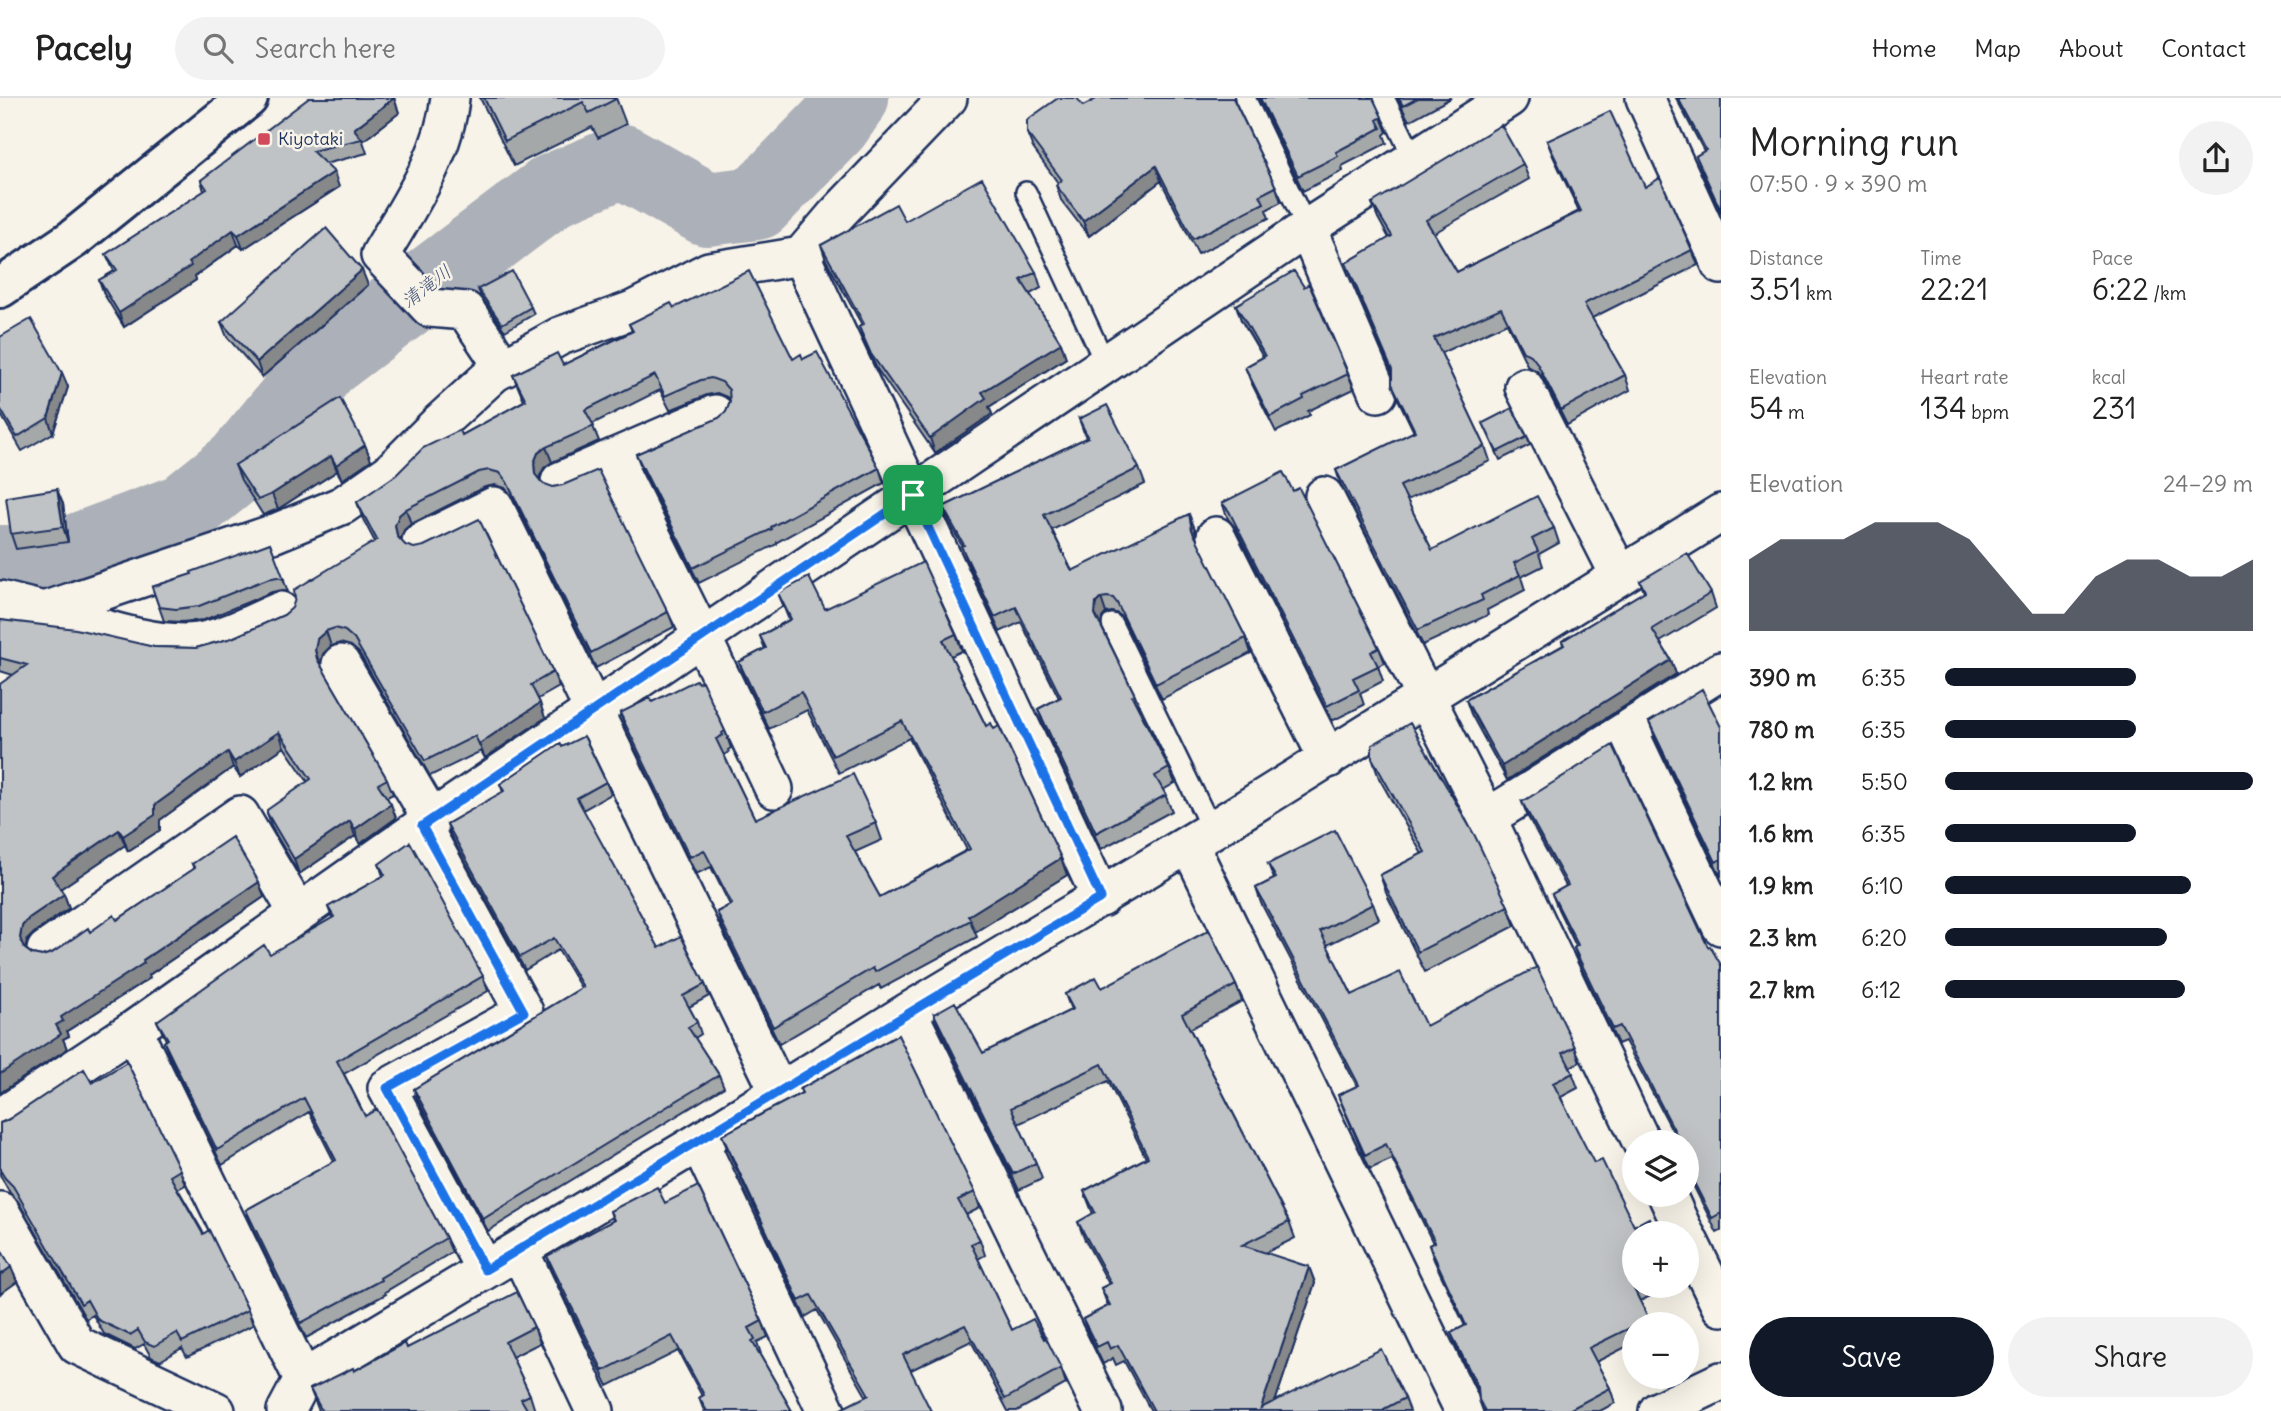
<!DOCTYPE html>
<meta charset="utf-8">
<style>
body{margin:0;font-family:Delius,"Klee One",sans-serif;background:#f2f2f2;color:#222;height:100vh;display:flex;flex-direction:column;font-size:26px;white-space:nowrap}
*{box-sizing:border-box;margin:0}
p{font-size:23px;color:#767676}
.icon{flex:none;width:38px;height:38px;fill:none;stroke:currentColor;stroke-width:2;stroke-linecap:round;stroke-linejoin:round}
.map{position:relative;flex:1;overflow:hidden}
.details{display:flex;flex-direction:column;background:#fff;width:560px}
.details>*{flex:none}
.tools{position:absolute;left:1622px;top:1032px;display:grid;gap:14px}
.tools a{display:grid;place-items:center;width:77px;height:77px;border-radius:50%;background:#fff;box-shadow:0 7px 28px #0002;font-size:35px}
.pin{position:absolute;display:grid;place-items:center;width:60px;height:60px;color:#fff;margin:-30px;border-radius:14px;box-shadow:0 4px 10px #0006}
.round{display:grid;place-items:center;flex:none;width:74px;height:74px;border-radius:37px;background:#f2f2f2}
.head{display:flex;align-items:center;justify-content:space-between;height:119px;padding:0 28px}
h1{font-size:38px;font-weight:600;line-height:52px}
.metrics{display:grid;grid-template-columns:repeat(3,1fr);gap:10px;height:119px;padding:7px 28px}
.metrics div{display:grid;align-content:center}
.metrics b{font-size:30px;font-weight:600}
.metrics small{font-size:19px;font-weight:400}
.metrics p{font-size:19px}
.chart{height:196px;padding:14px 28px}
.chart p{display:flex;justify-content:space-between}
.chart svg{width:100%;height:126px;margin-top:7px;fill:#111827;opacity:.7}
.primary-button{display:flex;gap:14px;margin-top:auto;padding:14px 28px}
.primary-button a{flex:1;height:80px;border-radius:42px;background:#111827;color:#fff;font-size:28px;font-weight:600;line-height:80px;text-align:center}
.primary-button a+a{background:#f2f2f2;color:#222}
ul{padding:0 28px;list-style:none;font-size:23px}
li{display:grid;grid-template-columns:112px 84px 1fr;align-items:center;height:52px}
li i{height:18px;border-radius:9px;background:#111827}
header{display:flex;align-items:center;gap:42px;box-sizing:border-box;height:98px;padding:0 35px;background:#fff;border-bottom:2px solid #e0e0e0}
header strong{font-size:33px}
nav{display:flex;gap:38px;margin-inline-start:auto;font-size:24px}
.search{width:490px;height:63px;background:#f2f2f2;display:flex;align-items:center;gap:18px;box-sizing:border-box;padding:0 24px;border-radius:38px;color:#767676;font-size:26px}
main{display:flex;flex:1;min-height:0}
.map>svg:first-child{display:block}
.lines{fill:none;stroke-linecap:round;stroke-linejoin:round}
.river{stroke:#acb0b9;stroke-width:74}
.service-casing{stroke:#1b2f5e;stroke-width:24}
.minor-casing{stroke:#1b2f5e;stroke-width:42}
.tertiary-casing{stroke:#1b2f5e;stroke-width:44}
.service{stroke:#f7f3e8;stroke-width:19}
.minor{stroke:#f7f3e8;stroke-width:37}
.tertiary{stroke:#f7f3e8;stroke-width:38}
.wall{fill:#a5a8a9;stroke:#1b2f5e;stroke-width:2}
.shaded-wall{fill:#86888a;stroke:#1b2f5e;stroke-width:2}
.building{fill:#c0c3c5;stroke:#1b2f5e;stroke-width:2}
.route-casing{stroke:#fff;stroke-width:14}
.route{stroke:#1a73e8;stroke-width:9}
.poi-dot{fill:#d1495b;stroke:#f7f3e8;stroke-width:2.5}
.labels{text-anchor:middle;stroke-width:5;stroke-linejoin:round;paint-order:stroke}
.poi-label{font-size:18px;fill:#1b2f5e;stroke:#f7f3e8;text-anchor:start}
.water-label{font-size:19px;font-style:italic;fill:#465679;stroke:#f7f3e8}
</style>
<header>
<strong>Pacely</strong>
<div class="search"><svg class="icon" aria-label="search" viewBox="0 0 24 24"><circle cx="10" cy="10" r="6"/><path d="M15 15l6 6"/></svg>Search here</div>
<nav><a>Home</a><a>Map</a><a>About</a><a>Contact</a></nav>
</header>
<main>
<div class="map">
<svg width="1721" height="1313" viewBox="0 0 1721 1313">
<rect width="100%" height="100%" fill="#f7f3e8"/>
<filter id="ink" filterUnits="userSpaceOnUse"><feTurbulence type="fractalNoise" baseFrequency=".0143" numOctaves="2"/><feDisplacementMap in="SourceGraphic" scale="14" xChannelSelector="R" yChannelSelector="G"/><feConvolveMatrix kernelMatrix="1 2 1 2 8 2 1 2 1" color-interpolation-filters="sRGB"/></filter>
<g filter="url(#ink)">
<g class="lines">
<!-- river -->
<path class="river" d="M0,464H46L184,412L241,366L324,265L553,92L622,63L707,111L757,105L834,26L852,0"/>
<!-- service casing -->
<g class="service-casing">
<path id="service" d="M1245,0L1307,130
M1384,0L1414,61
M1026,94L1106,267
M1112,526L1212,732"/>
</g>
<!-- minor casing -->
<g class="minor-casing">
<path id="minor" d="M450,0C444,58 409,107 380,157L430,210L466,213L504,270
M1645,0L1721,167
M1307,130L1378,295
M801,158L1101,800
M1524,289L1620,478
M613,360L702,539L774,691
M560,383L715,316
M1324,398L1487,720L1642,1045
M1216,438L1328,661
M421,444L494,408L779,994
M0,502L44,513L275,435L343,407L389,375L439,325L494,275L560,238L633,212L709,173L801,158L835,118L948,0
M44,513C88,525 153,550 198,544C226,540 254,524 280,513
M341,566L432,722
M1628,632L1721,828
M1487,720L1721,573
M422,728L524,914L387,990L485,1172
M1189,746L1464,1313
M46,852L240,717L298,815
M908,914L1103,1313
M133,932L303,1281
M0,1020L133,932L422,728L1307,130L1509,0
M699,1044L826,1313
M1667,1097L1685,1136
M0,1113L77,1247L216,1313
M1687,1139L1721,1209
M519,1152L595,1313
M286,1313L303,1281L699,1044L908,914L1212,732L1721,415
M1658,1313L1721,1283"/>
</g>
<!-- tertiary casing -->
<g class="tertiary-casing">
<path id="tertiary" d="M0,190L73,141L248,0"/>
</g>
<!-- service -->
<use href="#service" class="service"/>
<!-- minor -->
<use href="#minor" class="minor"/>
<!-- tertiary -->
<use href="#tertiary" class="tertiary"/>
</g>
<!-- wall -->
<path class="wall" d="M394,0L399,15L363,43L367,55L325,66L339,89L243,151L238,147L195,178L196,182L124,229L104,196L99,182L114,173L106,156L204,93L201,82Z
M480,0H616L626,26L598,40L592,29L514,68Z
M1259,0H1373L1387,34L1384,37L1387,45L1342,68L1343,73L1303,93Z
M1397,0H1451L1409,23Z
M1676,0H1721V116L1702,74L1696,58L1704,53Z
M1083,8L1276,89L1281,104L1266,112L1269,120L1198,156L1161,83L1089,138L1061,102L1056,87L1058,85L1033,50L1027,35Z
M1547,43L1645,89L1692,152L1698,167L1592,220L1625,277L1630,292L1567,327L1543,279L1536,272L1528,269L1507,225L1441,255L1485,348L1490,363L1407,402L1432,452L1554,430L1559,445L1539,456L1543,468L1521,479L1525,492L1487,512L1488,517L1423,547L1341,387L1336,372L1414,334L1398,301L1392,286V274L1346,165L1389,140L1378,120L1372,105L1523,66L1529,81L1434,135L1457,174L1579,113L1553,58Z
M905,123L1036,174L1041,190L1030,196L1061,245L1066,260L989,309L992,316L935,355L877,271L864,244L859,229L862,227L826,162L821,147Z
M368,187L262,279L227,239L221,224Z
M478,191L531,209L534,216L505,233L481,199Z
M1236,207L1348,276L1354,291L1308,313L1310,317L1276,334L1251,284L1245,269L1263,259L1241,222Z
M674,210L793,261H803L879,370L884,385L777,444V446L699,485L642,371L636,356L719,320L726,314L730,302L727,299L717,295L707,297L670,312L660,292L592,326L599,343L552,364L544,370L540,382L668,514L674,529L596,570L513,399L505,390L495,387L485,389L411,426L404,432L400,442L405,447L553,574L559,589L538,601L545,620L485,660L481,653L430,678L359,555L351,548L340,545L331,548L323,556L320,566L387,681L393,696L387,699L396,720L360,746L355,738L299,776L272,730L267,715L308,684L284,649L240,679L233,669L160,722V732L128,753L125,747L60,791L64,796L69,810L34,835L27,842L26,851L32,856L42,858L52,855L90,834L117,822L194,771L192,766L264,799L149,877L150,880L67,933L69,938L63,941L67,951L0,995L13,577L0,573V522L154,549L196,550L232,540L284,517L375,444L362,419L357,404L462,337L524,303L513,277L563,267L632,233L629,226Z
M0,239L62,275L68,289L53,335L22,353L0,315Z
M1079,321L1139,370L1145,386L1052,432L1072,473L1195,431L1196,442L1246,540L1251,555L1162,601L1123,520L1118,516L1112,514L1106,515L1102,520L1101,528L1135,597L1140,612H1139L1169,670L1175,685L1163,692L1172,713L1101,751L1043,626L1038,611L1059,600L1021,524L1000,534L967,463L962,448L949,424L943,409L1086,340Z
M1483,325L1527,339L1530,347L1500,362Z
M365,347L371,362L342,382L337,373L278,411L263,417L241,382L235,367Z
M1222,405L1379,550L1385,565L1378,568L1383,583L1360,595L1364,607L1332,623L1235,429L1228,421Z
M63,406L68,444L16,451L11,436Z
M270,445L288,494L282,492L272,494L204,522L181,524L164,523L152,489L192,476Z
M1640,483L1711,495L1716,510L1660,544L1671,562L1676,576L1507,682L1471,616L1466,602L1563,547L1562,543L1644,494Z
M778,495L825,511L956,536L962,553L951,558L986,628L1067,777L975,834L977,839L881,891L879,887L779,946L723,831L717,814L730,807L711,769L696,776L626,632L620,615L652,604L725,633L731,650L728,652L729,654L724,657L755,721L876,725L882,742L855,754L880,799L967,752L909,640L839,675L807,612L769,631L745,581L739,564L765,551L760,538L789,522Z
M1649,624L1721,629V779L1655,639Z
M562,649L606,684L611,696L583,712L659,850L705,886L709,898L689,909L697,924L701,936L695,940L719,977L724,989L488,1133L418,1003L414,991L581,890L558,852L525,872L451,738L447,726L503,694L500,686Z
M1372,660L1508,808L1515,828L1425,874L1387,797L1380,777L1422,756L1379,680Z
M1522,704L1708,849L1721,867V1133L1717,1135L1687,1075V1045H1679L1625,943L1618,946L1579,865L1574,850L1576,848L1558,811L1552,796L1566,788L1528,719Z
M379,766L483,878L488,893L344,976L365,1018L446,1140L452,1154L385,1194L386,1196L306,1240L251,1127L246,1112L334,1063L309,1014L222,1067L169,958L164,944L166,942L157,923L332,820L328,809L383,778Z
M1268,766L1373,806L1379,821L1327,847L1352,897L1426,928L1575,949L1580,964L1570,969L1578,990L1561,999L1634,1188H1671L1640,1203L1651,1227H1634V1245L1596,1264L1610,1290L1615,1305L1600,1313H1483L1479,1302L1478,1294L1457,1250L1451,1235L1465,1228L1434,1162L1429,1147L1433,1145L1392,1061L1370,1071L1344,1012L1338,997L1357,988L1261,805L1256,790L1274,781Z
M1236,887L1242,903L1190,931L1289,1124L1295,1140L1265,1155L1309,1169L1315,1185L1275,1304L1405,1300L1410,1313H1151L1124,1263L1116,1267L1113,1260L1103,1266L1089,1237L1083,1221L1108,1208L1101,1190L1109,1186L1084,1140L1078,1124L1093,1116L1084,1093L1146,1060L1108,983L1018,1026L1036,1065L1042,1081L1019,1092L940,932L934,916L983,955L1071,912L1065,896L1102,890Z
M92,985L180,1072L185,1087L178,1091L248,1212L253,1227L187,1259L182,1250L160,1263L151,1259L144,1246L135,1251L104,1236L93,1217L86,1221L18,1103L10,1095L0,1077V1025Z
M800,991L975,1094L980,1110L966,1117L980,1142L985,1157L978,1161L1012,1232L1044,1241L1061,1270L1066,1286L1017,1313H1008L971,1243L911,1272L866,1298L817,1212L805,1219L728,1053L722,1037L802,995Z
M665,1105L762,1223L768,1239L757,1244L761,1256L760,1257L792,1313H704L699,1300L702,1298L678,1253L608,1288L552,1173L547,1158L613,1123L610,1113Z
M534,1229L540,1245L512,1259L530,1297L535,1313H319L310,1291L407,1250Z"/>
<!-- shaded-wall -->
<path class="shaded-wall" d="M394,0L399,15L363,43L354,31Z
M1156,68L1161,83L1089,138L1083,123Z
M334,74L339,89L243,151L238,137Z
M233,132L238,147L195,178L196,182L124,229L119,215Z
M362,172L368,187L262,279L257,264Z
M1061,245L1066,260L989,309L992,316L935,355L930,340L982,294Z
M62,275L68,289L53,335L48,320Z
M365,347L371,362L342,382L336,367Z
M546,349L552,364L544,370L539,380L541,391L535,376L534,365L538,355Z
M331,358L337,373L278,411L272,396Z
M57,391L63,406L68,444L63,429Z
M406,411L411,426L404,432L400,442L397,438L395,427L399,417Z
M1189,416L1195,431L1197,447L1192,432Z
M1101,500L1106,515L1102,520L1101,531L1095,516L1096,505Z
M326,533L331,548L323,556L320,567L323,576L315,552L317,541Z
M1671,562L1676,576L1507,682L1502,668Z
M540,605L545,620L485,660L479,646Z
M279,634L284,649L240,679L234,664Z
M228,654L233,669L160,722V732L128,753L123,738L155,707Z
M391,706L396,720L360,746L355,731Z
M350,723L355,738L299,776L294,761Z
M119,732L125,747L57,793L52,778Z
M1061,760L1067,777L975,834L968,818Z
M259,784L264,799L149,877L150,880L67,933L69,938L63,941L67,951L0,995V976L56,927L61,919L143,862Z
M64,796L69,810L34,835L27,842L25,854L20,840L22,828L29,820Z
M11,1169L17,1184L0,1196V1177Z
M1309,1169L1315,1185L1272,1313L1261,1310Z"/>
<!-- building -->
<path class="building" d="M309,0H394L354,31L362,41L312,53L334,74L238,137L233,132L189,164L191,168L119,215L99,182L117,172L106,156L207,91L201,82Z
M484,0H616V1L589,15L583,4L505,43Z
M1058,0H1077L1083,8L1098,0H1233L1276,89L1260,97L1264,105L1193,141L1156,68L1083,123L1056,87L1062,82L1027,35V22Z
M1260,0H1373L1382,19L1377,22L1381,30L1336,54L1338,58L1298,78Z
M1399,0H1418L1403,8Z
M1678,0H1721V113L1696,58L1706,52Z
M1610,13L1645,89L1660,80L1692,152L1584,206L1625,277L1561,312L1537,265L1531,257L1523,254L1501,210L1434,240L1485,348L1400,388L1432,452L1537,398L1554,430L1532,441L1538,453L1514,465L1520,477L1481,497L1483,502L1418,532L1336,372L1415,333L1392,286V272L1346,165L1392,138L1372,105L1501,27L1523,66L1426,122L1457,174L1581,113L1547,43Z
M982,80L1036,174L1021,182L1061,245L982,294L986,300L930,340L871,256L859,229L864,226L821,147L896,106L905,123Z
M326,130L362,172L257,264L221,224Z
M512,173L531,209L502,226L478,191Z
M749,173L793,261L801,256L803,261L817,254L879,370L771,429L772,431L693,470L636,356L719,320L726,314L730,304L729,292L722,284L711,280L701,282L665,298L655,277L585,312L594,328L546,349L538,355L534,365L535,376L542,385L553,389L563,387L598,372L668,514L591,555L507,384L500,375L489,372L479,374L406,411L399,417L395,427L397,438L405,447L414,450L424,448L479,421L553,574L531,587L540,605L479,646L475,638L425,663L354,541L345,533L335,530L326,533L317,541L315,552L317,561L387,681L378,686L391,706L355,731L350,723L294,761L267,715V712L311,681L279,634L234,664L228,654L155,707V717L123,738L119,732L52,778L64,796L29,820L22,828L20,840L24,850L32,856L42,858L52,855L88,830L90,834L114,817L117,822L195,770L192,766L232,739L259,784L143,862L144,865L61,919L63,923L56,927L61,936L0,976V586L27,567L0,560V522L76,531L154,549L196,550L232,540L284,517L292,510L295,501L294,492L377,442L357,404L396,377L423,350L460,332L462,337L526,302L513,277L557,255L563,267L633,233L629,226L671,205L674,210Z
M1294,173L1304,189L1309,186L1348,276L1303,298L1304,301L1270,319L1245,269L1265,258L1236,207Z
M31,221L62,275L48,320L17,339L0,310V239Z
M340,300L365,347L336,367L331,358L272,396L258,402L235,367Z
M1107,307L1139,370L1044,417L1072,473L1189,416L1192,432L1246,540L1156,586L1117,505L1113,500L1107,499L1101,500L1096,505L1095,516L1135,597L1132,598L1169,670L1155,678L1166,697L1096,735L1038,611L1061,599L1016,509L995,519L961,448L964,447L943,409L1088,339L1079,321Z
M1512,310L1527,339L1497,354L1483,325Z
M1283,374L1293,393L1299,390L1379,550L1371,554L1378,568L1353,580L1359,592L1327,608L1229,413L1222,405Z
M57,391L63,429L11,436L6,399Z
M270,445L284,481L277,479L267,481L199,508L176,511L159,509L152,489L192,476L191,474Z
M1687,455L1711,495L1652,531L1671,562L1502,668L1466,602L1564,547L1562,543L1645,493L1640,483Z
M923,464L956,536L943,542L986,628L991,625L994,631L999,628L1061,760L968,818L971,822L875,874L873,870L773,929L717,814L732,806L704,752L690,759L620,615L650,600L652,604L696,582L698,585L702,583L725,633L722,635L723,637L716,641L755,721L853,676L876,725L846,738L880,799L970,751L902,623L833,658L801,594L763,614L739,564L766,550L760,538L791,521L778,495L809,479L825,511Z
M1702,591L1721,629V761L1716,764L1649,624Z
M1410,625L1475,738L1508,808L1418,854L1380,777L1425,754L1372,660V647Z
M584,638L606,684L577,700L659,850L681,838L705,886L683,898L697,924L688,929L719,977L483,1121L414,991L583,889L554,840L520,859L447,726L504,693L500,686L560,645L562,649Z
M1613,647L1708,849L1710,848L1721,867V1115L1712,1120L1687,1071V1045H1681L1620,928L1613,931L1574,850L1578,847L1552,796L1568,787L1522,704Z
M1335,732L1373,806L1320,833L1352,897L1400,874L1426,928L1537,869L1575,949L1563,955L1573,975L1553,985L1594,1065L1602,1062L1634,1128L1649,1120L1656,1136H1634V1188H1636L1633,1189L1649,1221L1634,1227V1228L1589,1250L1610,1290L1567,1313H1485L1479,1302L1478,1289L1451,1235L1466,1227L1429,1147L1435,1144L1386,1046L1365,1057L1338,997L1359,987L1256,790L1276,780L1268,766Z
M410,744L483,878L337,963L365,1018L377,1011L446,1140L380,1180L381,1182L301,1225L246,1112L336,1062L304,1000L217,1052L164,944L168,941L157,923L264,847L270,856L334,819L328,809L385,777L379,766Z
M1209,832L1236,887L1182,916L1289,1124L1242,1147L1309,1169L1261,1310L1381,1251L1405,1300L1384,1311L1385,1313H1154L1118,1247L1110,1251L1107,1244L1097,1249L1083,1221L1110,1207L1101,1190L1111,1185L1078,1124L1095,1114L1084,1093L1148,1059L1102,966L1011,1010L1036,1065L1013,1076L934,916L955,904L983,955L1073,911L1065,896L1096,879L1102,890Z
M898,937L975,1094L958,1102L980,1142L971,1146L1012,1232L1033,1221L1044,1241L1046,1240L1061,1270L1005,1301L965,1227L903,1257L931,1313H837L869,1297L811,1197L799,1203L722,1037L802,995L800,991Z
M127,964L180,1072L170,1078L203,1136L209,1132L248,1212L182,1244L177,1235L154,1248L145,1244L138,1232L130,1237L98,1222L87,1202L81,1206L13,1088L5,1080L0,1072V1025L6,1023L84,971L92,985Z
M698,1088L762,1223L749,1230L755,1241L752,1243L792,1313H707L699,1300L704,1297L672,1238L603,1273L547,1158L614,1122L610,1113L657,1089L665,1105Z
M0,1150L11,1169L0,1177Z
M517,1194L534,1229L505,1244L530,1297L521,1301L528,1313H322L310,1291L353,1270L354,1273L405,1245L407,1250Z"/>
</g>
<g class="lines" filter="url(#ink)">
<!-- route casing -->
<g class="route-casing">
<path id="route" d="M913,397L1101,800C895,922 690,1048 485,1172L387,990L524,914L422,728Z"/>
</g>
<!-- route -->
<use href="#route" class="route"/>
</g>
<!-- markers -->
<rect class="poi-dot" x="257" y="34" width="14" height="14" rx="3.5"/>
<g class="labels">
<!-- poi labels -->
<g class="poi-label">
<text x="278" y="47">Kiyotaki</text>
</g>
<!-- water labels -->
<g class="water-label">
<text transform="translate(426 188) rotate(-37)" y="7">清滝川</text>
</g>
</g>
</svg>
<div class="tools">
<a><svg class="icon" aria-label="layers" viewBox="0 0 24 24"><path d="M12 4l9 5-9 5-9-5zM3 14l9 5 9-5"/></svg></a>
<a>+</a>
<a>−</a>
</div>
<div class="pin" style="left:913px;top:397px;background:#1e9e55"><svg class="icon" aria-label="arrive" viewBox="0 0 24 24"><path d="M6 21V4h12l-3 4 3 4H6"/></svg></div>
</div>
<section class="details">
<div class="head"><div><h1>Morning run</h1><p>07:50 · 9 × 390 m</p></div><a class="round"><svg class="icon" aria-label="share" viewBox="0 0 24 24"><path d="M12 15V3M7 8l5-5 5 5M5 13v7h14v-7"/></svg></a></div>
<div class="metrics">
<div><p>Distance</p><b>3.51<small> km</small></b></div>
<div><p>Time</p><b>22:21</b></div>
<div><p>Pace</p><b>6:22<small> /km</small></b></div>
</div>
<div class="metrics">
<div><p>Elevation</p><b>54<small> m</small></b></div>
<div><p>Heart rate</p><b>134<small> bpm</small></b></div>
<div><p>kcal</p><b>231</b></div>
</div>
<div class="chart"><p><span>Elevation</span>24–29 m</p>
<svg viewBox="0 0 160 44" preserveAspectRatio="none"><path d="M0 44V19L10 12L20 12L30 12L40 6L50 6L60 6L70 12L80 25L90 38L100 38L110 25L120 19L130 19L140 25L150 25L160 19V44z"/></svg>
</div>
<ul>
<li><b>390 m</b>6:35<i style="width:62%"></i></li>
<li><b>780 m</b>6:35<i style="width:62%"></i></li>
<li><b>1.2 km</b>5:50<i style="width:100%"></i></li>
<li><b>1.6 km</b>6:35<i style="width:62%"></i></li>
<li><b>1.9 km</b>6:10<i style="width:80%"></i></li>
<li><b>2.3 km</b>6:20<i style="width:72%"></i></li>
<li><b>2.7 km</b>6:12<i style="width:78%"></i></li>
</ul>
<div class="primary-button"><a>Save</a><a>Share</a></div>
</section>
</main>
